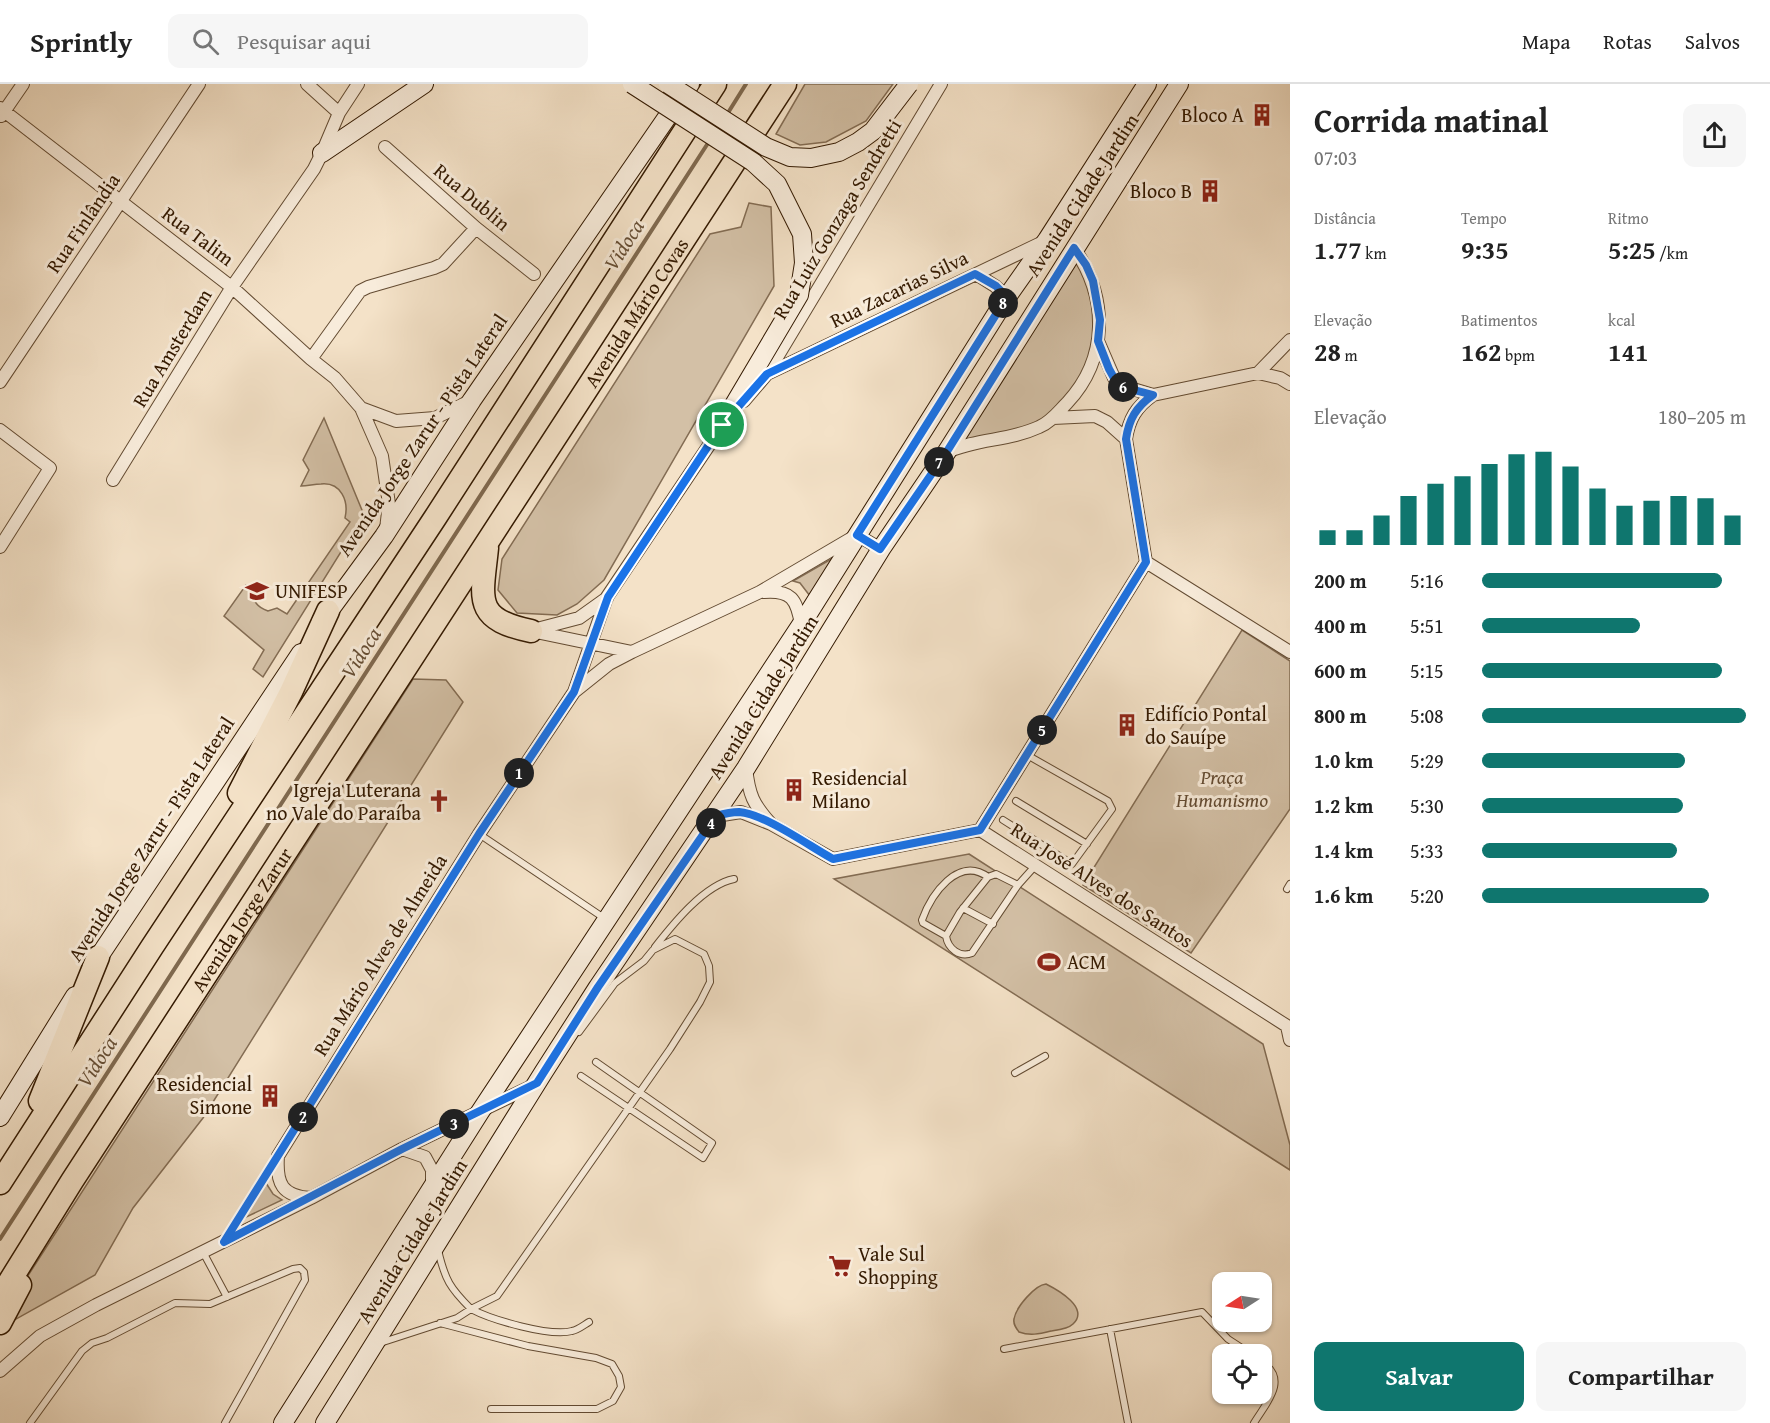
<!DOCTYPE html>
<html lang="pt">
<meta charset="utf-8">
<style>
body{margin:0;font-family:"Gentium Book Plus",serif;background:#f6f6f6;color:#222;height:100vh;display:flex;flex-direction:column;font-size:22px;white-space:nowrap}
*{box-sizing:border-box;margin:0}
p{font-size:20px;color:#767676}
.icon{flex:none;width:33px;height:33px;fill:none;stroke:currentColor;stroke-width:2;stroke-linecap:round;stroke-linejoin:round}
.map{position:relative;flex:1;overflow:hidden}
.drawer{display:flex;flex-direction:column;background:#fff;width:480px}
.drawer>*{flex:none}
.needle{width:39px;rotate:258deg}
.buttons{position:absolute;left:1212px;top:1188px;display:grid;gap:12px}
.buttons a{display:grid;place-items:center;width:60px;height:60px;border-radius:12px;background:#fff;box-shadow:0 2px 4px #0004;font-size:30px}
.pin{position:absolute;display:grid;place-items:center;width:51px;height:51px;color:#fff;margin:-26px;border:3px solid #fff;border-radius:50%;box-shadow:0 2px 6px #0007}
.km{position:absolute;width:30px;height:30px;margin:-15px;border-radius:50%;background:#222;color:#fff;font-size:16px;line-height:30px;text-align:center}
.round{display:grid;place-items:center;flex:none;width:63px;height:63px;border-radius:12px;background:#f6f6f6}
.head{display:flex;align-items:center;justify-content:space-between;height:102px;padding:0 24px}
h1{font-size:33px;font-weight:700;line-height:45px}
.metrics{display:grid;grid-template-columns:repeat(3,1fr);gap:9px;height:102px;padding:6px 24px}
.metrics div{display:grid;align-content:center}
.metrics b{font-size:26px;font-weight:700}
.metrics small{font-size:16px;font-weight:400}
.metrics p{font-size:16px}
.chart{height:168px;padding:12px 24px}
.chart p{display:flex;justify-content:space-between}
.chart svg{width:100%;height:108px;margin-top:6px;stroke:#0f766e;stroke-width:6}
.action{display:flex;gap:12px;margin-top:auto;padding:12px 24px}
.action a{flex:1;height:69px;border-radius:12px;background:#0f766e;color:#fff;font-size:24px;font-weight:700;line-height:69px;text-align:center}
.action a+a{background:#f6f6f6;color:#222}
ul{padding:0 24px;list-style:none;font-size:20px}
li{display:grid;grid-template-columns:96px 72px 1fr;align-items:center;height:45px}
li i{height:15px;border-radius:8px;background:#0f766e}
header{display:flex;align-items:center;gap:36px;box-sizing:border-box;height:84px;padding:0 30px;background:#fff;border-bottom:2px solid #e0e0e0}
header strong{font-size:28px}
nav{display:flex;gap:33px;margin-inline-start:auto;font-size:21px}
.search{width:420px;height:54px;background:#f6f6f6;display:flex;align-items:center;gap:15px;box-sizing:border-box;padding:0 21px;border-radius:12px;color:#767676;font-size:22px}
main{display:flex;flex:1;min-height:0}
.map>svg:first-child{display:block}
.green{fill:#d3c0a6;stroke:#836c53;stroke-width:1.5}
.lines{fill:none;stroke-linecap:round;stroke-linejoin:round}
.stream{stroke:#7f694f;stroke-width:4}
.lane-casing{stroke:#634b32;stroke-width:8}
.street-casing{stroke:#634b32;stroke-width:14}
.secondary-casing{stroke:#331900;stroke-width:20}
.highway-casing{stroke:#331900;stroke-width:25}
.lane{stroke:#f8ecdb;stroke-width:6}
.street{stroke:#f8ecdb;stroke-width:12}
.secondary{stroke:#f8ecdb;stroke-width:18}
.highway{stroke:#f4e2c8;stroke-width:22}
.secondary-bridge-casing{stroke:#331900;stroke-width:20;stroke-linecap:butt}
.secondary-bridge{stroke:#f8ecdb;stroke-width:18}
.route-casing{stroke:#fff;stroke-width:12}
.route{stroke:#1a73e8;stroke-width:8}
.labels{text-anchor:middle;stroke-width:6;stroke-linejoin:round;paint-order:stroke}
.poi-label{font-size:20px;fill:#331900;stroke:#f8ecdb;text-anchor:start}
.street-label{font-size:20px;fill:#331900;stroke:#f8ecdb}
.park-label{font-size:20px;font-style:italic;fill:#634b32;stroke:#f8ecdb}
.water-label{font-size:21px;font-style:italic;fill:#664e35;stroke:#f8ecdb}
</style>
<header>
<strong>Sprintly</strong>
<div class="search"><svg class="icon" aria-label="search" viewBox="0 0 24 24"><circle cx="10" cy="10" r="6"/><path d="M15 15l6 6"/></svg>Pesquisar aqui</div>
<nav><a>Mapa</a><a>Rotas</a><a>Salvos</a></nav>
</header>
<main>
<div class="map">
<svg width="1290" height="1339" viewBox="0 0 1290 1339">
<rect width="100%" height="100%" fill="#f4e2c8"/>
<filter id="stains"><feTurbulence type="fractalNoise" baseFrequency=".00333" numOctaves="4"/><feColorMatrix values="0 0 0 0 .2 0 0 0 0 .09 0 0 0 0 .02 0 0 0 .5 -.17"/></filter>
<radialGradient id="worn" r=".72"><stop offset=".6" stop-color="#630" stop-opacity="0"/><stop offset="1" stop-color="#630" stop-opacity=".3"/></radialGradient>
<!-- green -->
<path class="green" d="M805,0H893L866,37L826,58L800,61L776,50Z
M749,119L771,123L774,202L604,496L577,520L557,531L517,529L498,506L502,475L710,150L741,143Z
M1074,164L1098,219L1092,279L1053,334L946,369Z
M324,334L364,431L263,593L253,585L264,566L224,532L246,501L253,506C253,518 257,523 268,527L277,524L287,530L350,438L345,434C349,417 341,398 321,400C314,400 308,402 301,402L309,386L303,376Z
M840,470L810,512L800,499L793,497Z
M1242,546L1290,577V725L1191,869L1083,801Z
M413,595L446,596L463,618L203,1034L133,1124L95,1191L0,1244V1235Z
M969,770L1263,960L1290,1061V1086L834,795Z
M266,1099L273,1110L282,1116L244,1134Z
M1046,1200C1058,1206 1090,1224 1073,1240C1068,1245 1058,1246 1051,1247C1039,1250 1030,1252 1019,1248C1016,1244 1013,1240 1014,1235C1016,1223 1035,1201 1046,1200Z"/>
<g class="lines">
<!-- stream -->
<path class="stream" d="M726,32L746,0
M0,1155L710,56"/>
<!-- lane casing -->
<g class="lane-casing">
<path id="lane" d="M1016,717L1087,760
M1003,736L1072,780L1112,725L1108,717L1027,671
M479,750L604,834
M1018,801L996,790L988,793L960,828L946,852C948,865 960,874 972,869L1018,801L1035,782
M1287,805L1290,800
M963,824L993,840
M946,852L923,839L922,836C931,811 958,771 988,793
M655,863C673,840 704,801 734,795
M1015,989L1045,972
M581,992L703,1074L712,1059L596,978
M227,1153L275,1078
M438,1166C445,1196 450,1204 471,1225L497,1212L670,965L700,918L710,898L709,882L704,870L675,855L653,866L644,877L615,899L579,948
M203,1168L227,1213
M440,1239L528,1262L596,1274L612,1280L619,1292L621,1303L613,1317L597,1325H491
M1110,1245L1128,1339
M380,1259L457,1234L471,1225C492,1236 550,1253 572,1247C578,1246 584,1241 589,1238
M1004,1265L1202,1228L1228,1255L1251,1270
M30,1339L82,1267L92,1259L107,1254L175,1219L210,1220L293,1185L300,1184L304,1188L305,1196L225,1339
M1254,1339C1266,1319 1289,1296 1262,1278"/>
</g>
<!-- street casing -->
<g class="street-casing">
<path id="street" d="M307,0L339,29
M0,24L234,205L311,275L335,294L361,324L382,372L389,420L386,445
M1,32L23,0
M385,63L476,144L534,190
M976,190L995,202L1007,213
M1098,257L1114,294L1123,302L1153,311L1258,289L1280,294L1290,300
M311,275L360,207L368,203L434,184L443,180L476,144
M1258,289L1290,256
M767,290L1043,158
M0,298L199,0
M744,317L767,290L941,0
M361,324L396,337L435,334L470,317
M1053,334L1095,332L1107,338L1126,355L1146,478L1290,568
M0,346L50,384L0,463
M1126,355C1129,335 1136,323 1153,311
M947,368C978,354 1009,357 1039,343C1051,338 1058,328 1067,319C1109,274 1108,213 1074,164
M113,396L232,203L314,85L322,69L339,29L358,0
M764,508C791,506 797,515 801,541
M533,546L579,534L607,514
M531,547L632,568
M574,608L609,580L632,568L760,508L857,451L881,465
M716,732L741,728L771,740C753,720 749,711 746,684
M771,740L833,775L980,746L1287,942L1290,956
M980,746L1146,478
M402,1065L425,1073L432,1086V1102
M311,1114C282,1112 276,1100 278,1072L479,750L574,608L607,513L726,336
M0,1287L40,1252L96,1221L311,1114L402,1065L534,1001"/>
</g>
<!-- secondary casing -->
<g class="secondary-casing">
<path id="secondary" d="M322,69L424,0
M321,538L384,452L472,316L690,0
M92,883L301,569
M0,1033L75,912
M283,1339L480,1028L801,541L1007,213L1047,156L1147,0
M325,1339L543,989L598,903L746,684L881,465L946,369L1179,0"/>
</g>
<!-- highway casing -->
<g class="highway-casing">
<g id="highway">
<path d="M487,464C482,514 472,535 531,547"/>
<path d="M239,709L291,608L328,527"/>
<path d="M40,1017L98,873"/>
<path d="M0,1099L152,863L435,434L715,0"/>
<path id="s1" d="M0,1213L72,1097L785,0"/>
<path d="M0,1239L20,1201"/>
</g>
</g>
<!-- lane -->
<use href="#lane" class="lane"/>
<!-- street -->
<use href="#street" class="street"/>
<!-- secondary -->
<use href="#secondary" class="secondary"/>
<!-- highway -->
<use href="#highway" class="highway"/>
<!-- secondary-bridge casing -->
<g class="secondary-bridge-casing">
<path id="secondary-bridge" d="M632,0L753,78L777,100L802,150L804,179L799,211L722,341
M668,0L766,63L790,73L811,74L839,68L858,58L873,47L909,0"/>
</g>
<!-- secondary-bridge -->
<use href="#secondary-bridge" class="secondary-bridge"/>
</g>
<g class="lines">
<!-- route casing -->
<g class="route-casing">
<path id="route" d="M1074,164L1086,181L1093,197L1100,236L1098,257L1109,285L1114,294L1123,303L1153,311C1136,323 1129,335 1126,355L1146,478L980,746L833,775C809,762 765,730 739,728C731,728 723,730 716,732L598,903L537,999L402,1065L224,1158L479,750L574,608L608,513L722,341L767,290L975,190L996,202L1007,213L857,451L880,465L946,369Z"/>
</g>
<!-- route -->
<use href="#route" class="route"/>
</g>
<!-- icons -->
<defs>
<g id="building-bare" transform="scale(1.8)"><path d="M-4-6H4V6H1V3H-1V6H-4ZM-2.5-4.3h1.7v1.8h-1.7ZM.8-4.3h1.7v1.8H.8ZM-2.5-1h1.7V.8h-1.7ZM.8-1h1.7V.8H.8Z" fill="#8f2418" stroke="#f8ecdb" stroke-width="2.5" paint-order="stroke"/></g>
<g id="university-bare" transform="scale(1.8)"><path d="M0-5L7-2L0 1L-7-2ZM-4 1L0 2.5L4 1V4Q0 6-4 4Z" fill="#8f2418" stroke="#f8ecdb" stroke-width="2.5" paint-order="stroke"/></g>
<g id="church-bare" transform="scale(1.8)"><path d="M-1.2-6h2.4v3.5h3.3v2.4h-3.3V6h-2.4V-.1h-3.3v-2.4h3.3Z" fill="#8f2418" stroke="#f8ecdb" stroke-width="2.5" paint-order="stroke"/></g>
<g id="stadium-bare" transform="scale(1.8)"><path d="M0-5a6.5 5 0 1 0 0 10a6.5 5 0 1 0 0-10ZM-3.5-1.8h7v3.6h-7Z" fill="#8f2418" stroke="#f8ecdb" stroke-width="2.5" paint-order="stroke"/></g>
<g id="supermarket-bare" transform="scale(1.8)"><path d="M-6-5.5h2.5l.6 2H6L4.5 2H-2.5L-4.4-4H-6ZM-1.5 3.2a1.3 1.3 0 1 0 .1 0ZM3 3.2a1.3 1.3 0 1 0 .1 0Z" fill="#8f2418" stroke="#f8ecdb" stroke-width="2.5" paint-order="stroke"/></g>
</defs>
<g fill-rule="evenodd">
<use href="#building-bare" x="1262" y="31"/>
<use href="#building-bare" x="1210" y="107"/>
<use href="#university-bare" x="257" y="507"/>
<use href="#building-bare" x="1127" y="641"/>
<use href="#building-bare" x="794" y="706"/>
<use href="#church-bare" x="439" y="717"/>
<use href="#stadium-bare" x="1049" y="878"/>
<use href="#building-bare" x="270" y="1012"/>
<use href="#supermarket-bare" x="840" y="1182"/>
</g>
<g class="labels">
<!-- poi labels -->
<g class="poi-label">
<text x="1244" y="38" text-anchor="end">Bloco A</text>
<text x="1192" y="114" text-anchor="end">Bloco B</text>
<text x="275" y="514">UNIFESP</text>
<text x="1145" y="637">Edifício Pontal<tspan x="1145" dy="23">do Sauípe</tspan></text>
<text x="812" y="701">Residencial<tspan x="812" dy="23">Milano</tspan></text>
<text x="421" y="713" text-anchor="end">Igreja Luterana<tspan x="421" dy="23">no Vale do Paraíba</tspan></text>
<text x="1067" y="885">ACM</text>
<text x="252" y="1007" text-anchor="end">Residencial<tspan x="252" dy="23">Simone</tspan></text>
<text x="858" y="1177">Vale Sul<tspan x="858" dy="23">Shopping</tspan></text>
</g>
<!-- street labels -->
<g class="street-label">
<text transform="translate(1082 111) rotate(-57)" y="7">Avenida Cidade Jardim</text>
<text transform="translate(472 113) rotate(40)" y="7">Rua Dublin</text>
<text transform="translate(837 135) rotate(-59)" y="7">Rua Luiz Gonzaga Sendretti</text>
<text transform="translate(83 139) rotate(-56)" y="7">Rua Finlândia</text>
<text transform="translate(198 152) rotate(37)" y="7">Rua Talim</text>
<text transform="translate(899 205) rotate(-26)" y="7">Rua Zacarias Silva</text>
<text dy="7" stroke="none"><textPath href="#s1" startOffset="1172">Avenida Mário Covas</textPath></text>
<text transform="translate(172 264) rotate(-59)" y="7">Rua Amsterdam</text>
<text transform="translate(422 351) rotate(-56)" y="7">Avenida Jorge Zarur - Pista Lateral</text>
<text transform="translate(763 613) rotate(-58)" y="7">Avenida Cidade Jardim</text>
<text transform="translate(151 755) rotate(-57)" y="7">Avenida Jorge Zarur - Pista Lateral</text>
<text transform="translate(1102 801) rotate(33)" y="7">Rua José Alves dos Santos</text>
<text dy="7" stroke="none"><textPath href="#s1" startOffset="448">Avenida Jorge Zarur</textPath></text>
<text transform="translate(380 871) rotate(-58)" y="7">Rua Mário Alves de Almeida</text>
<text transform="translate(412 1157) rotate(-58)" y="7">Avenida Cidade Jardim</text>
</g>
<!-- park labels -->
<g class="park-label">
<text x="1222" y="700">Praça<tspan x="1222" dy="23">Humanismo</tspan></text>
</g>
<!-- water labels -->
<g class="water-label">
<text transform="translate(624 161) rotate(-57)" y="7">Vidoca</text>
<text transform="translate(361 569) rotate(-57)" y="7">Vidoca</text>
<text transform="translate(97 978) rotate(-57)" y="7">Vidoca</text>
</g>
</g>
<rect width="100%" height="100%" filter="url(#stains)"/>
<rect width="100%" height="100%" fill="url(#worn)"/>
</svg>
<div class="buttons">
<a><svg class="needle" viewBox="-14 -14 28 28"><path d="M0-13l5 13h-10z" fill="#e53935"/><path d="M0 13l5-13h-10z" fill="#767676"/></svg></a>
<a><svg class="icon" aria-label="locate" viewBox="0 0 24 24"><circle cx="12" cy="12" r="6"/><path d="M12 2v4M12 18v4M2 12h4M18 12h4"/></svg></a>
</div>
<div class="pin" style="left:722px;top:341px;background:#1e9e55"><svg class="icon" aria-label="arrive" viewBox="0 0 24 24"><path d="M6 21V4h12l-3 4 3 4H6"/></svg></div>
<b class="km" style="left:519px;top:689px">1</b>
<b class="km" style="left:303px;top:1033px">2</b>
<b class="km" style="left:454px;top:1040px">3</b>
<b class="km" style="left:711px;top:739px">4</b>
<b class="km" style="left:1042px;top:646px">5</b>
<b class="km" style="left:1123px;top:303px">6</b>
<b class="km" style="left:939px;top:378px">7</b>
<b class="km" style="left:1003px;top:219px">8</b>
</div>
<section class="drawer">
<div class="head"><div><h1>Corrida matinal</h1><p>07:03</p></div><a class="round"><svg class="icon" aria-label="share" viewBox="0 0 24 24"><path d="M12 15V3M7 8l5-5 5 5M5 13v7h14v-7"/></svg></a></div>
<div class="metrics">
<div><p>Distância</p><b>1.77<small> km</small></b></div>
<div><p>Tempo</p><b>9:35</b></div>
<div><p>Ritmo</p><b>5:25<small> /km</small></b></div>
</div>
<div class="metrics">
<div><p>Elevação</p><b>28<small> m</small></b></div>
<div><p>Batimentos</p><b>162<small> bpm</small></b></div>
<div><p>kcal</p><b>141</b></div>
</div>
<div class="chart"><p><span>Elevação</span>180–205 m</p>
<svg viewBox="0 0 160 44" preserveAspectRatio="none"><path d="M5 44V38M15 44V38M25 44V32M35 44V24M45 44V19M55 44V16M65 44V11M75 44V7M85 44V6M95 44V12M105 44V21M115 44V28M125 44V26M135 44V24M145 44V25M155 44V32"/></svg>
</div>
<ul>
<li><b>200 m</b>5:16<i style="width:91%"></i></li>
<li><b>400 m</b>5:51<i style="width:60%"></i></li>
<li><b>600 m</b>5:15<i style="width:91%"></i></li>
<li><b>800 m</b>5:08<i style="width:100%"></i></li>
<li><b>1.0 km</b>5:29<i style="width:77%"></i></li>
<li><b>1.2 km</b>5:30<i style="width:76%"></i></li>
<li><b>1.4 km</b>5:33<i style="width:74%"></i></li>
<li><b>1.6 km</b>5:20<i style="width:86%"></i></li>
</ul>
<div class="action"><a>Salvar</a><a>Compartilhar</a></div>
</section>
</main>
